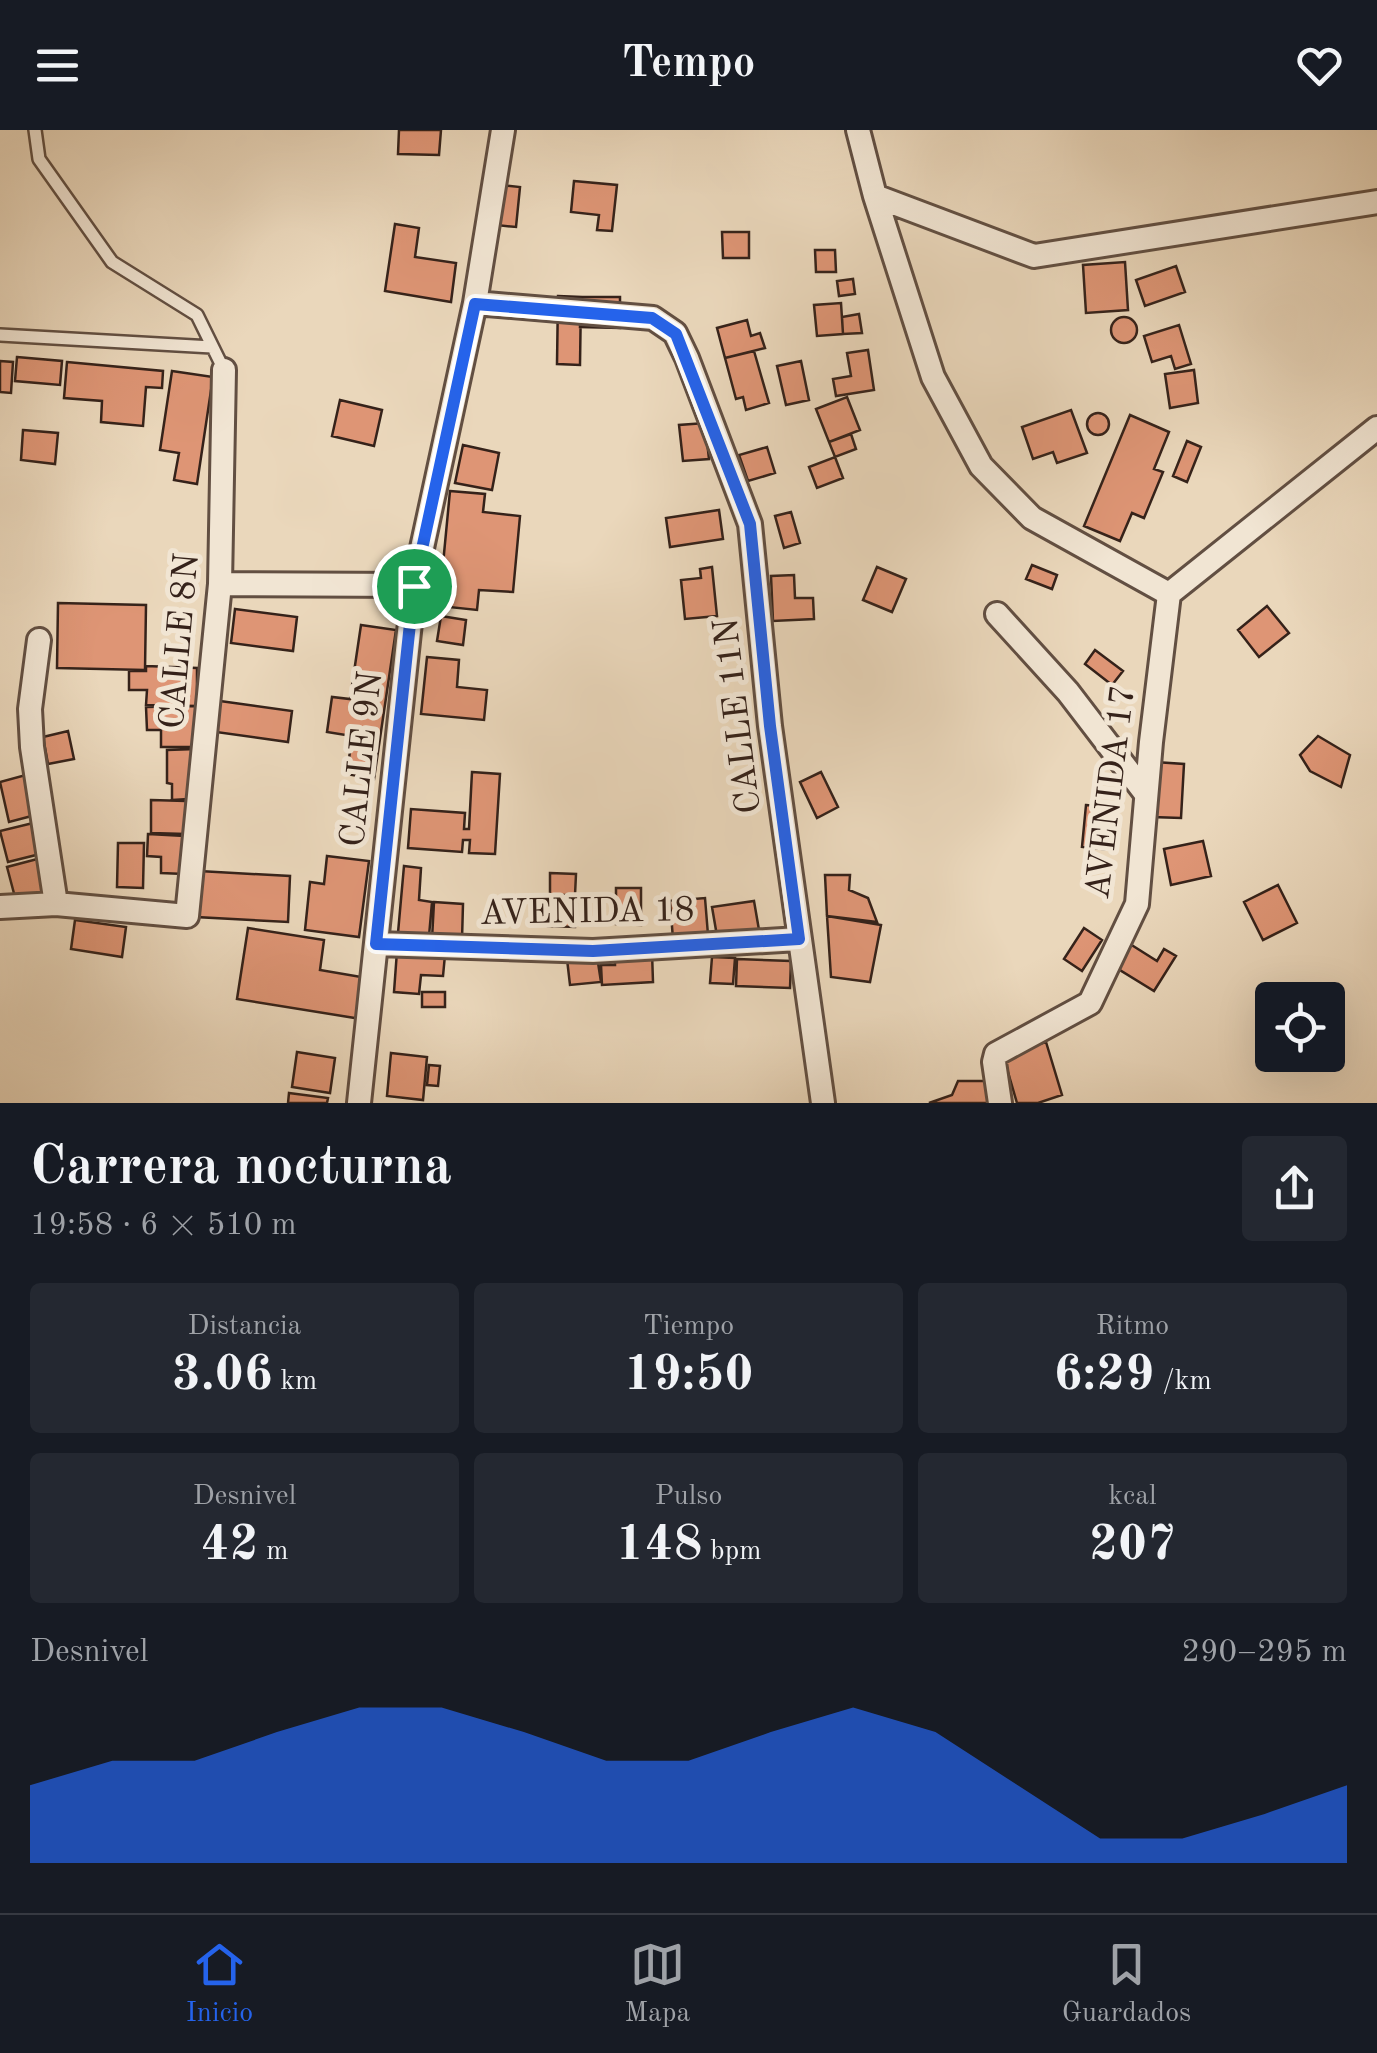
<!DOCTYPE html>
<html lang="es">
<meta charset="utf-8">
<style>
body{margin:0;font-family:"Old Standard TT",serif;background:#242831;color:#f1f3f6;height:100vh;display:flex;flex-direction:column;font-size:38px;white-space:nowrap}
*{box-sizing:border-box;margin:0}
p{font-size:32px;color:#9ea1a6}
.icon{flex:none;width:55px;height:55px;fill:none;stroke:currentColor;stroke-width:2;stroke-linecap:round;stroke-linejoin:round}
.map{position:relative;height:973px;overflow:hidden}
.drawer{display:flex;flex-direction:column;background:#171b24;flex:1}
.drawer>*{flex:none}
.controls{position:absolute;left:1255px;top:852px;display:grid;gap:20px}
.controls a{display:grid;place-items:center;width:90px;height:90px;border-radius:10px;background:#171b24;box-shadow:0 10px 40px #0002;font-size:50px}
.pin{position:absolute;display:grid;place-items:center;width:85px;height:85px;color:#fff;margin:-42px;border:5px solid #fff;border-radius:50%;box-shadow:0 2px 10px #0007}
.round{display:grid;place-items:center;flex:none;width:105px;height:105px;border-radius:10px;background:#242831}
.head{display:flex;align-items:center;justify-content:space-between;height:170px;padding:0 30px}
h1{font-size:55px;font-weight:800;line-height:75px}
.metrics{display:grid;grid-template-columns:repeat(3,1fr);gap:15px;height:170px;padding:10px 30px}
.metrics div{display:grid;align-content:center;border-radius:10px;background:#242831;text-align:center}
.metrics b{font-size:50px;font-weight:800}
.metrics small{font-size:28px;font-weight:400}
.metrics p{font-size:28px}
.chart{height:280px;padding:20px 30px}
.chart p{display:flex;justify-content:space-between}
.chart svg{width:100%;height:180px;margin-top:10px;fill:#2563eb;opacity:.7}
header{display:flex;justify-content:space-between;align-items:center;height:130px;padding:0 30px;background:#171b24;font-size:45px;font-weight:800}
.tab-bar{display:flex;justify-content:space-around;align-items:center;height:140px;border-top:2px solid #363941;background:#171b24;font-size:28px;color:#9ea1a6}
.tab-bar a{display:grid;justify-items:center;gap:5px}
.tab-bar .on{color:#2563eb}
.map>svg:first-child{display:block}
.building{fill:#de9575;stroke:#35221a;stroke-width:2.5}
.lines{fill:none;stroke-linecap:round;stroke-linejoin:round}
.service-casing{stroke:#624f42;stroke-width:16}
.minor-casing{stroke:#624f42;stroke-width:28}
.service{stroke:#f1e5d3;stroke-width:11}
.minor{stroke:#f1e5d3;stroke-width:22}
.route-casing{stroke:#fff;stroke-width:20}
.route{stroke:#2563eb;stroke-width:12}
.labels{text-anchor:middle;stroke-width:10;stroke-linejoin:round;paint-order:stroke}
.street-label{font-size:35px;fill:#35221a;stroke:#f1e5d3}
</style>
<header><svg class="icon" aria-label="menu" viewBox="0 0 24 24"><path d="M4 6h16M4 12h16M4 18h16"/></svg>Tempo<svg class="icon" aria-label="heart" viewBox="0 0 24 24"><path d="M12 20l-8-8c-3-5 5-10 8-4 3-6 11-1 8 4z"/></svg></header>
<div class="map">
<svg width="1377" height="973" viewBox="0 0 1377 973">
<rect width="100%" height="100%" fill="#ead7bb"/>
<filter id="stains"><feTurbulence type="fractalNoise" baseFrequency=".002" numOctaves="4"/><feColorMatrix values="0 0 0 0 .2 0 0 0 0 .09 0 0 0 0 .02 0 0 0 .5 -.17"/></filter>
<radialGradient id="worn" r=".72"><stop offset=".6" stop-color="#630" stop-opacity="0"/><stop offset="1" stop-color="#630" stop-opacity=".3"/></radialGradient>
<!-- building -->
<path class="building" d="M399,0H441L439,25L398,24Z
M574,51L617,55L612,101L597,100L599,85L571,82Z
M500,55L520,57L516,97L496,95Z
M395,94L419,98L415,127L456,133L451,172L385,161Z
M722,102H749V128H723Z
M815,120H835L836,142H816Z
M1125,132L1128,180L1086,183L1083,135Z
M1176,136L1185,162L1145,176L1136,150Z
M853,149L855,164L839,166L837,151Z
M558,166L581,167L580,235L557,234Z
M581,167H620V198L580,197Z
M841,173L843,204L817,206L814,175Z
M859,184L862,203L843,204L842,187Z
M1111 200a13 13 0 1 1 26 0a13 13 0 1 1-26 0Z
M747,190L751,206L760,203L765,218L725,228L717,198Z
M1179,195L1191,234L1175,239L1171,226L1152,232L1144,206Z
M868,220L874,260L836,266L833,249L851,246L847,223Z
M754,221L769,273L746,280L743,267L736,269L725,228Z
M17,227L62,231L60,255L15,251Z
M0,231L13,232L11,263L0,262Z
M801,231L809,270L786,275L777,236Z
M67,232L163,241L162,258L146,257L143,296L101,292L102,271L64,268Z
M1194,240L1198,273L1170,278L1165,244Z
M172,241L213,247L197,354L174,350L179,323L160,320Z
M847,267L860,300L829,312L816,279Z
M340,270L382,280L374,316L332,306Z
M1071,280L1087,323L1057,333L1053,322L1033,329L1022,297Z
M1087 294a11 11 0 1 1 22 0a11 11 0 1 1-22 0Z
M1130,285L1169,302L1154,339L1163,342L1144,388L1132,383L1120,411L1084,396Z
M705,293L709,329L683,331L679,295Z
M23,300L58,303L55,334L21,330Z
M851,304L856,319L835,327L829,312Z
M1187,311L1201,317L1187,352L1173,346Z
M463,315L499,323L492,360L455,353Z
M767,317L775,343L748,351L739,325Z
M835,327L843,348L817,358L809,337Z
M450,361L485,364L483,382L520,386L513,462L479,460L477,480L439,476Z
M719,380L723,409L670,417L666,388Z
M791,382L800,413L784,418L775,386Z
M1032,435L1057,445L1052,459L1026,449Z
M712,437L717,486L685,489L681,450L701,448L700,439Z
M877,437L906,449L892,482L863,470Z
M794,445L795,468H813L814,489L773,491L771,446Z
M58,473L146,475L145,540L57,538Z
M1267,476L1289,503L1259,527L1238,500Z
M235,479L297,487L293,521L231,513Z
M441,486L466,490L463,515L437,511Z
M361,495L396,500L374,649L347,644L352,606L327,602L332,567L350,569Z
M1095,520L1123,541L1112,555L1085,534Z
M427,527L459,530L457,557L487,560L484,590L421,584Z
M146,536L197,538V576L146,575L147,560H129V541H146Z
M220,571L292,581L288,612L216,602Z
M196,576V617H161V600H147L146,577Z
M68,601L74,629L48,634L43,607Z
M1318,606L1350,625L1341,657L1310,641L1300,625Z
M196,619L189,669L172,670V654L167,653V620Z
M1155,632L1184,634L1181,688L1152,687Z
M472,642L500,644L495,724L469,723L470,710H463L462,722L408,718L411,679L465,683L464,699H469Z
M821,642L838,677L817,688L800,652Z
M33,643L43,683L9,692L0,652Z
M151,670L186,671V704L151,703Z
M1086,675L1115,678L1111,720L1082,717Z
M33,693L40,724L8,732L0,701Z
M148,704L185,706L184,744L161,743V727L147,726Z
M1203,711L1211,746L1171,755L1164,719Z
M118,713H144L143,758L117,757Z
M327,726L369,731L359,807L305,800L310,752L324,754Z
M41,728L50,762L16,771L7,737Z
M404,736L421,738L419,770L432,772L429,806L398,803Z
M199,741L290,746L288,792L196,787Z
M550,743L576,744L575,765H550Z
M825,745H850L849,760L868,768L877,792L827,786Z
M1278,755L1297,793L1263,810L1244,772Z
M616,758H641V795L616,794Z
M549,767L576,768L575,797L548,796Z
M705,768L708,805L673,809L670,771Z
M754,771L759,800L717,806L712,777Z
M434,772L463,774L462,810L432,809Z
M827,786L881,795L870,852L831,847Z
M75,790L126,797L122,827L71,819Z
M248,798L324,810L320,840L367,848L361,889L237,869Z
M1084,798L1102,810L1082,841L1064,829Z
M1130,814L1157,831L1164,819L1176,826L1154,861L1115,837Z
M397,821L445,825L443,846L421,845L419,864L394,862Z
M652,822L653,852L602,855L601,835H615V823Z
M597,826L601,852L570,855L567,829Z
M712,827L735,828L733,854L710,853Z
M737,829L791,831L790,858L736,856Z
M422,862H445V877H422Z
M1046,912L1062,965L1038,973H1017L1003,925Z
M297,922L335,928L330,963L292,957Z
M391,923L427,927L423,970L387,966Z
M429,935L440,936L438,956L427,955Z
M958,951H986L988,973H929L952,965Z
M289,963L328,968L327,973H288Z"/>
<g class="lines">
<!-- service casing -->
<g class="service-casing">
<path id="service" d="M35,0L39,29L112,132L197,185L224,240
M0,205L212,217"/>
</g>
<!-- minor casing -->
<g class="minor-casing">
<path id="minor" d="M858,0L875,66L933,247L981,336L1032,388L1169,464
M875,66L1034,126L1377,72
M475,173L653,188L675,203L687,228L750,394L770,596L823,973
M220,454L414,455
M1169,464L1377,298
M997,484L1068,562L1146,664
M39,510L30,579L32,617L56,774
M0,777L56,774L187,786L220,454L224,240
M376,814L593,821L799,809
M359,973L414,455L475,173L503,0
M1000,973L994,932L996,924L1090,873L1137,774L1151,612L1169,464"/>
</g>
<!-- service -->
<use href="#service" class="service"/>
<!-- minor -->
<use href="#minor" class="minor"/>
</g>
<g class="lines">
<!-- route casing -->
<g class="route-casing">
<path id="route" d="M475,174L652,188L676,204L750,394L770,596L799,809L593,821L376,814L414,456Z"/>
</g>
<!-- route -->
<use href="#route" class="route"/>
</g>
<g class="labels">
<!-- street labels -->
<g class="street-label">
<text transform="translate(178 511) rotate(-85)" y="12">CALLE 8N</text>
<text transform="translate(736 586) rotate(-97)" y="12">CALLE 11N</text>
<text transform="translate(360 629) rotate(-84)" y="12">CALLE 9N</text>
<text transform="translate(1109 662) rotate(-83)" y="12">AVENIDA 17</text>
<text transform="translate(587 780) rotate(-1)" y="12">AVENIDA 18</text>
</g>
</g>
<rect width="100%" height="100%" filter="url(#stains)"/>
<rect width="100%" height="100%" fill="url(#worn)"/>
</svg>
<div class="controls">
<a><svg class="icon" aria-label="locate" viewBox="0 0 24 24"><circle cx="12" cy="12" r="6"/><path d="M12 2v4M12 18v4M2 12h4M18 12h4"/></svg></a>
</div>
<div class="pin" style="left:414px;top:456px;background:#1e9e55"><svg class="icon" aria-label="arrive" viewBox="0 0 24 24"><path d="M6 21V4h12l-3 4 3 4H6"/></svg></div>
</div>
<section class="drawer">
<div class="head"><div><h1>Carrera nocturna</h1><p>19:58 · 6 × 510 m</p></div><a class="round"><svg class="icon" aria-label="share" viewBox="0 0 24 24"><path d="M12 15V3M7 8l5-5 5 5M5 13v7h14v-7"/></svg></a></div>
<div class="metrics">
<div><p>Distancia</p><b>3.06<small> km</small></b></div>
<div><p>Tiempo</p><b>19:50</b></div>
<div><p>Ritmo</p><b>6:29<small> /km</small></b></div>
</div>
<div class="metrics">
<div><p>Desnivel</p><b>42<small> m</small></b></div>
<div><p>Pulso</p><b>148<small> bpm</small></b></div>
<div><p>kcal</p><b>207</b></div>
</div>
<div class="chart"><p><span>Desnivel</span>290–295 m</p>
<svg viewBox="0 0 160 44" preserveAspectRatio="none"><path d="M0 44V25L10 19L20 19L30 12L40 6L50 6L60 12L70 19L80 19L90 12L100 6L110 12L120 25L130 38L140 38L150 32L160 25V44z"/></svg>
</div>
</section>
<nav class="tab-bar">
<a class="on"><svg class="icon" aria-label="home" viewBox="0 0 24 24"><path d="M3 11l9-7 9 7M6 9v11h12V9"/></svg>Inicio</a>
<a><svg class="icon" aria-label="map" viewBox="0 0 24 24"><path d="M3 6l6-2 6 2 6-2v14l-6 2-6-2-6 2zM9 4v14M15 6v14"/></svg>Mapa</a>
<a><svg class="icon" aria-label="saved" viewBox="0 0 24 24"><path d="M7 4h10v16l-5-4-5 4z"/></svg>Guardados</a>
</nav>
